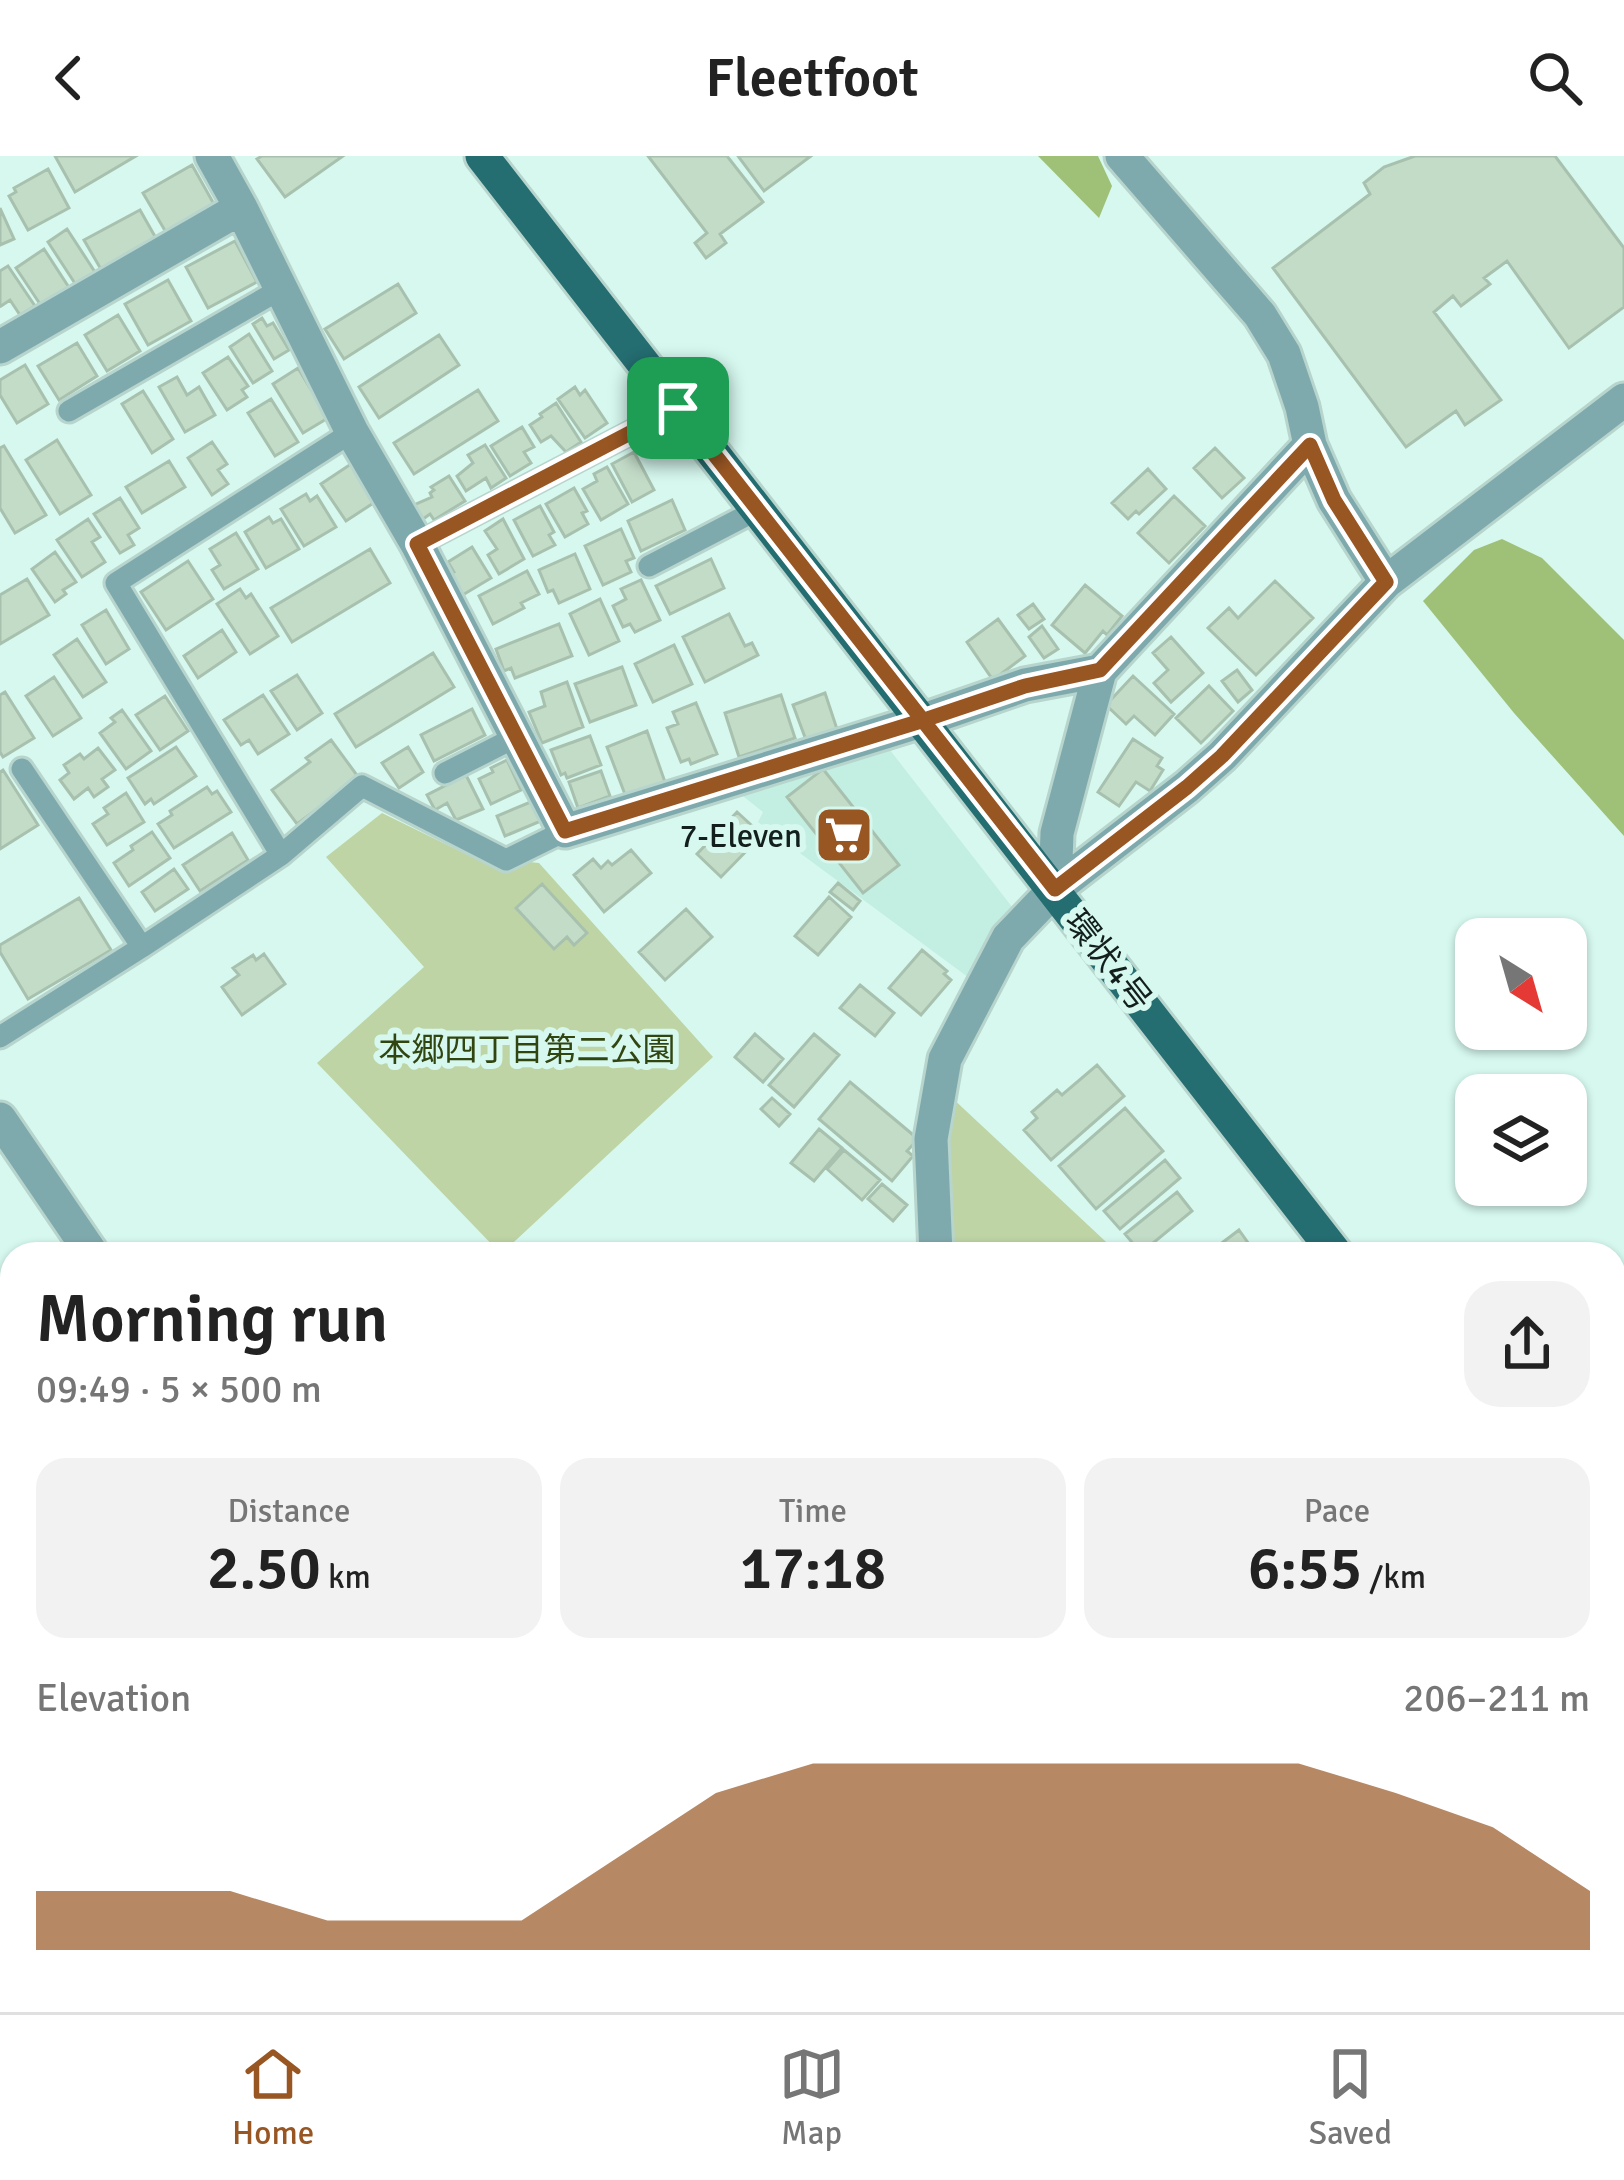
<!DOCTYPE html>
<meta charset="utf-8">
<style>
body{margin:0;font-family:Signika,"Noto Sans JP",sans-serif;background:#f2f2f2;color:#222;height:100vh;display:flex;flex-direction:column;font-size:45px;white-space:nowrap}
*{box-sizing:border-box;margin:0}
p{font-size:39px;color:#767676}
.icon{flex:none;width:66px;height:66px;fill:none;stroke:currentColor;stroke-width:2;stroke-linecap:round;stroke-linejoin:round}
.map{position:relative;flex:1;overflow:hidden}
.drawer{position:absolute;left:0px;top:1086px;width:1626px;height:771px;display:flex;flex-direction:column;background:#fff;border-radius:36px 36px 0 0;box-shadow:0 3px 9px #0004}
.drawer>*{flex:none}
.needle{width:78px;rotate:143deg}
.buttons{position:absolute;left:1455px;top:762px;display:grid;gap:24px}
.buttons a{display:grid;place-items:center;width:132px;height:132px;border-radius:24px;background:#fff;box-shadow:0 3px 9px #0004;font-size:60px}
.pin{position:absolute;display:grid;place-items:center;width:102px;height:102px;color:#fff;margin:-51px;border-radius:24px;box-shadow:0 6px 18px #0006}
.round{display:grid;place-items:center;flex:none;width:126px;height:126px;border-radius:36px;background:#f2f2f2}
.summary{display:flex;align-items:center;justify-content:space-between;height:204px;padding:0 36px}
h1{font-size:66px;font-weight:600;line-height:90px}
.figures{display:grid;grid-template-columns:repeat(3,1fr);gap:18px;height:204px;padding:12px 36px}
.figures div{display:grid;align-content:center;border-radius:30px;background:#f2f2f2;text-align:center}
.figures b{font-size:60px;font-weight:600}
.figures small{font-size:33px;font-weight:400}
.figures p{font-size:33px}
.chart{height:336px;padding:24px 36px}
.chart p{display:flex;justify-content:space-between}
.chart svg{width:100%;height:216px;margin-top:12px;fill:#985623;opacity:.7}
header{display:flex;justify-content:space-between;align-items:center;height:156px;padding:0 36px;background:#fff;font-size:54px;font-weight:600}
.menu{display:flex;justify-content:space-around;align-items:center;height:168px;border-top:3px solid #e0e0e0;background:#fff;font-size:33px;color:#767676}
.menu a{display:grid;justify-items:center;gap:6px}
.menu .selected{color:#985623}
.map>svg:first-child{display:block}
.built{fill:#c3eee2}
.green{fill:#bed4a5}
.forest{fill:#9fc077}
.building{fill:#c3dcc8;stroke:#a8c1ae;stroke-width:3}
.lines{fill:none;stroke-linecap:round;stroke-linejoin:round}
.service-casing{stroke:#b7d5cd;stroke-width:27}
.minor-casing{stroke:#b7d5cd;stroke-width:39}
.primary-casing{stroke:#b7d5cd;stroke-width:39}
.service{stroke:#7faaad;stroke-width:21}
.minor{stroke:#7faaad;stroke-width:33}
.primary{stroke:#246d71;stroke-width:33}
.route-casing{stroke:#fff;stroke-width:24}
.route{stroke:#985623;stroke-width:15}
.labels{text-anchor:middle;stroke-width:12;stroke-linejoin:round;paint-order:stroke}
.poi-label{font-size:33px;fill:#121f1c;stroke:#d6f8ef;text-anchor:end}
.street-label{font-size:33px;fill:#121f1c;stroke:#d6f8ef}
.park-label{font-size:33px;fill:#314511;stroke:#d6f8ef}
</style>
<header><svg class="icon" aria-label="back" viewBox="0 0 24 24"><path d="M15 5l-7 7 7 7"/></svg>Fleetfoot<svg class="icon" aria-label="search" viewBox="0 0 24 24"><circle cx="10" cy="10" r="6"/><path d="M15 15l6 6"/></svg></header>
<div class="map">
<svg width="1624" height="1856" viewBox="0 0 1624 1856">
<rect width="100%" height="100%" fill="#d6f8ef"/>
<!-- built -->
<path class="built" d="M886,589L1016,756L976,827L758,666L763,656L729,629Z"/>
<!-- green -->
<path class="green" d="M382,657L470,700L539,707L713,901L501,1098L317,907L424,811L326,701Z
M949,939L1119,1098H956L945,1084Z"/>
<!-- forest -->
<path class="forest" d="M1038,0H1098L1112,30L1099,62Z
M1502,383L1542,402L1624,484V680L1514,557L1423,445L1474,394Z"/>
<!-- building -->
<path class="building" d="M55,0H136L75,36Z
M262,0H343L285,41L257,3Z
M648,0H727L763,46L720,78L726,87L706,102L695,87L707,77Z
M738,0H811L764,35Z
M1415,0H1555L1624,92V151L1569,192L1507,105L1484,122L1490,128L1461,150L1453,140L1434,156L1501,244L1465,269L1456,255L1406,291L1273,112L1370,38L1364,27L1384,11Z
M192,9L215,50L167,78L143,37Z
M48,13L69,52L28,74L9,40L16,36L14,32Z
M0,52L14,83L0,89Z
M140,54L157,84L102,115L84,84Z
M67,73L95,116L76,129L48,86Z
M235,85L257,126L208,152L186,111Z
M44,93L70,133L42,151L16,112Z
M8,110L35,150L20,159L10,144L1,150L0,148V115Z
M168,124L191,165L148,189L125,148Z
M398,128L416,157L344,203L325,173Z
M118,159L140,195L107,215L85,179Z
M262,162L267,170L273,167L289,194L274,203L253,168Z
M249,178L272,215L253,227L230,191Z
M439,179L459,209L379,262L359,231Z
M77,187L97,220L59,244L38,210Z
M228,201L248,230L242,234L247,241L227,254L203,217Z
M25,209L48,248L17,267L0,239V224Z
M298,212L328,262L303,277L273,228Z
M177,221L187,239L199,231L215,259L185,276L159,231Z
M575,231L580,239L585,234L607,267L585,282L558,243Z
M478,234L498,265L414,318L394,287Z
M143,235L173,283L152,297L122,248Z
M271,243L298,286L275,300L248,257Z
M556,247L581,286L566,296L551,280L541,286L530,269L542,261L540,258Z
M522,271L534,291L524,296L531,307L510,320L491,290Z
M57,284L91,339L60,358L26,304Z
M212,286L227,308L218,314L228,328L212,339L188,302Z
M485,289L506,322L491,332L486,322L466,335L457,320L473,307L468,299Z
M4,290L46,359L15,377L0,352V292Z
M1215,292L1244,322L1222,342L1194,312Z
M634,296L654,334L632,346L612,308Z
M169,305L185,331L142,357L126,331Z
M354,306L378,344L346,365L321,328Z
M607,311L628,348L601,364L583,333L597,325L594,318Z
M1148,313L1166,333L1139,358L1136,355L1128,363L1112,347Z
M449,320L465,345L434,364L430,358L423,363L414,349L432,341L430,337L434,334L431,331Z
M574,332L587,355L582,357L588,368L565,381L546,348Z
M306,338L310,345L317,340L336,371L304,390L281,353Z
M1174,340L1205,370L1169,407L1138,377Z
M120,342L139,372L128,379L134,389L120,397L94,358Z
M672,344L685,374L641,395L628,365Z
M540,350L554,376L549,379L555,389L533,400L514,364Z
M269,361L273,367L281,363L299,393L266,412L245,376Z
M88,363L100,381L92,386L105,406L82,421L57,384Z
M503,363L524,403L499,418L488,399L497,393L485,375Z
M621,373L634,402L626,405L631,416L603,429L585,390Z
M236,377L258,413L224,433L212,414L220,409L210,393Z
M472,391L491,422L461,440L449,419L454,416L448,406Z
M370,393L390,427L292,486L271,452Z
M55,396L76,426L63,434L66,438L55,446L32,413Z
M575,398L590,433L559,447L553,434L548,436L539,414Z
M711,403L724,432L670,458L656,430Z
M188,405L213,443L166,474L141,436Z
M527,415L539,438L521,447L524,452L493,468L479,440Z
M27,423L49,459L0,488V439Z
M641,424L660,464L635,476L630,468L623,471L613,450L626,443L621,433Z
M1275,425L1313,462L1256,519L1208,472L1229,452L1238,462Z
M1085,429L1122,460L1107,479L1103,475L1085,497L1052,469Z
M240,433L246,442L251,438L278,480L250,498L217,448Z
M600,443L619,485L589,499L570,458Z
M1033,448L1044,463L1029,473L1018,459Z
M106,454L129,493L106,508L82,469Z
M729,458L745,490L752,487L758,499L705,526L683,481Z
M998,463L1025,500L993,524L967,486Z
M559,468L572,500L515,522L511,512L504,515L496,493Z
M1042,470L1058,493L1044,502L1029,481Z
M222,474L236,496L198,522L184,500Z
M1171,481L1203,517L1171,546L1154,527L1168,514L1153,497Z
M77,483L106,526L83,541L54,499Z
M674,489L692,528L653,546L635,508Z
M433,497L454,531L356,591L335,558Z
M622,511L636,549L590,566L575,528Z
M1237,514L1252,534L1238,546L1222,525Z
M297,519L322,557L297,574L271,535Z
M1133,520L1174,558L1155,579L1134,560L1126,568L1106,549Z
M54,521L81,562L53,580L26,540Z
M567,526L583,571L542,587L529,556L545,550L541,536Z
M1209,530L1233,555L1201,587L1176,562Z
M5,536L34,582L3,601L0,596V539Z
M825,537L837,573L806,584L793,549Z
M263,539L289,578L258,598L249,584L241,589L224,564Z
M781,539L795,582L739,601L725,557Z
M165,540L188,575L160,594L136,559Z
M696,547L717,598L691,608L689,603L681,606L667,572L678,568L673,556Z
M472,553L485,579L434,605L421,579Z
M122,554L151,595L126,613L100,577L115,566L111,562Z
M647,575L665,626L626,641L607,591Z
M590,580L601,609L567,622L565,617L561,619L551,594Z
M1133,583L1162,602L1157,610L1163,614L1150,635L1136,626L1119,650L1098,636Z
M331,584L359,622L297,668L272,634L310,606L306,602Z
M176,591L196,620L154,648L151,643L145,648L128,622Z
M408,591L423,616L399,632L382,607Z
M98,592L115,614L102,623L108,631L94,641L88,632L74,643L60,624L69,617L64,609L80,598L84,603Z
M507,604L521,634L491,648L479,623L493,616L491,612Z
M823,613L899,709L863,737L787,641Z
M3,614L38,669L0,693V616Z
M601,615L610,640L578,652L569,626Z
M466,619L483,653L456,664L447,647L435,654L427,639Z
M207,631L212,638L217,635L231,656L174,692L158,668L172,659L170,655Z
M126,637L144,666L107,689L93,668L108,658L104,652Z
M533,645L541,665L505,680L497,660Z
M737,656L762,679L721,721L697,698Z
M152,676L170,702L129,730L114,707L133,694L131,690Z
M232,677L248,704L200,735L183,709Z
M631,694L651,717L604,756L574,719L593,703L601,712L608,705L612,709Z
M174,713L188,733L155,755L142,736Z
M838,727L860,745L853,754L830,736Z
M542,728L587,777L574,789L567,781L554,793L516,752Z
M829,741L851,761L818,799L795,780Z
M79,742L111,794L28,843L0,796V789Z
M686,753L712,781L665,824L639,796Z
M922,794L947,815L944,818L951,824L921,859L889,832Z
M264,798L285,828L242,859L222,831L239,819L233,812L253,799L256,804Z
M860,829L894,857L875,880L840,852Z
M755,878L783,903L763,926L735,901Z
M814,878L839,899L794,951L769,929Z
M1097,909L1124,940L1051,1004L1024,974L1037,962L1032,956L1057,934L1062,939Z
M850,926L918,983L907,995L913,1000L892,1025L819,963Z
M772,942L790,958L779,970L761,953Z
M1125,952L1163,995L1096,1053L1059,1010Z
M819,973L842,992L814,1025L791,1007Z
M844,994L880,1024L862,1044L827,1013Z
M1165,1004L1180,1022L1120,1073L1104,1055Z
M882,1028L907,1049L893,1065L868,1043Z
M1177,1036L1192,1055L1141,1097L1125,1078Z
M1239,1074L1256,1098H1217L1214,1093Z
M11,1814L12,1845H108L143,1856H0Z
M137,1845H201L198,1856H176Z
M1513,1845H1538L1545,1855L1521,1856Z"/>
<g class="lines">
<!-- service casing -->
<g class="service-casing">
<path id="service" d="M69,255L279,134
M417,388L678,252
M649,410L757,354
M22,613L142,791L281,699L116,427L352,276
M445,617L516,581
M281,699L362,630L506,704L565,675
M0,881L142,791
M505,1845L510,1856"/>
</g>
<!-- minor casing -->
<g class="minor-casing">
<path id="minor" d="M212,0L241,52L352,276L417,388L565,675L921,565L1025,529L1100,515
M1122,0L1260,159L1284,198L1302,251L1310,289L1334,344L1386,426
M0,191L241,52
M1055,733L1057,677L1100,515L1310,289
M0,963L92,1098
M936,1098L931,983L945,903L1008,782L1055,733L1187,631L1222,600L1386,426L1624,244
M1614,1245L1624,1254
M1614,1646L1624,1643
M0,1686L12,1690
M536,1845L583,1853L632,1845"/>
</g>
<!-- primary casing -->
<g class="primary-casing">
<path id="primary" d="M482,0L1336,1098
M1614,1456L1624,1469"/>
</g>
<!-- service -->
<use href="#service" class="service"/>
<!-- minor -->
<use href="#minor" class="minor"/>
<!-- primary -->
<use href="#primary" class="primary"/>
</g>
<g class="lines">
<!-- route casing -->
<g class="route-casing">
<path id="route" d="M678,252L417,388L565,675L921,565L1025,530L1100,514L1310,289L1334,344L1386,426L1222,600L1187,631L1055,733L678,252"/>
</g>
<!-- route -->
<use href="#route" class="route"/>
</g>
<!-- icons -->
<defs>
<g id="supermarket-square" transform="scale(3)"><rect x="-9" y="-9" width="18" height="18" rx="4" fill="#985623" stroke="#d6f8ef"/><path d="M-6-5.5h2.5l.6 2H6L4.5 2H-2.5L-4.4-4H-6ZM-1.5 3.2a1.3 1.3 0 1 0 .1 0ZM3 3.2a1.3 1.3 0 1 0 .1 0Z" fill="#fff"/></g>
</defs>
<g fill-rule="evenodd">
<use href="#supermarket-square" x="844" y="679"/>
</g>
<g class="labels">
<!-- poi labels -->
<g class="poi-label">
<text x="802" y="691">7-Eleven</text>
</g>
<!-- street labels -->
<g class="street-label">
<text transform="translate(1109 804) rotate(52)" y="12">環状4号</text>
</g>
<!-- park labels -->
<g class="park-label">
<text x="527" y="905">本郷四丁目第二公園</text>
</g>
</g>
</svg>
<div class="buttons">
<a><svg class="needle" viewBox="-14 -14 28 28"><path d="M0-13l5 13h-10z" fill="#e53935"/><path d="M0 13l5-13h-10z" fill="#767676"/></svg></a>
<a><svg class="icon" aria-label="layers" viewBox="0 0 24 24"><path d="M12 4l9 5-9 5-9-5zM3 14l9 5 9-5"/></svg></a>
</div>
<div class="pin" style="left:678px;top:252px;background:#1e9e55"><svg class="icon" aria-label="arrive" viewBox="0 0 24 24"><path d="M6 21V4h12l-3 4 3 4H6"/></svg></div>
<section class="drawer">
<div class="summary"><div><h1>Morning run</h1><p>09:49 · 5 × 500 m</p></div><a class="round"><svg class="icon" aria-label="share" viewBox="0 0 24 24"><path d="M12 15V3M7 8l5-5 5 5M5 13v7h14v-7"/></svg></a></div>
<div class="figures">
<div><p>Distance</p><b>2.50<small> km</small></b></div>
<div><p>Time</p><b>17:18</b></div>
<div><p>Pace</p><b>6:55<small> /km</small></b></div>
</div>
<div class="chart"><p><span>Elevation</span>206–211 m</p>
<svg viewBox="0 0 160 44" preserveAspectRatio="none"><path d="M0 44V32L10 32L20 32L30 38L40 38L50 38L60 25L70 12L80 6L90 6L100 6L110 6L120 6L130 6L140 12L150 19L160 32V44z"/></svg>
</div>
</section>
</div>
<nav class="menu">
<a class="selected"><svg class="icon" aria-label="home" viewBox="0 0 24 24"><path d="M3 11l9-7 9 7M6 9v11h12V9"/></svg>Home</a>
<a><svg class="icon" aria-label="map" viewBox="0 0 24 24"><path d="M3 6l6-2 6 2 6-2v14l-6 2-6-2-6 2zM9 4v14M15 6v14"/></svg>Map</a>
<a><svg class="icon" aria-label="saved" viewBox="0 0 24 24"><path d="M7 4h10v16l-5-4-5 4z"/></svg>Saved</a>
</nav>
